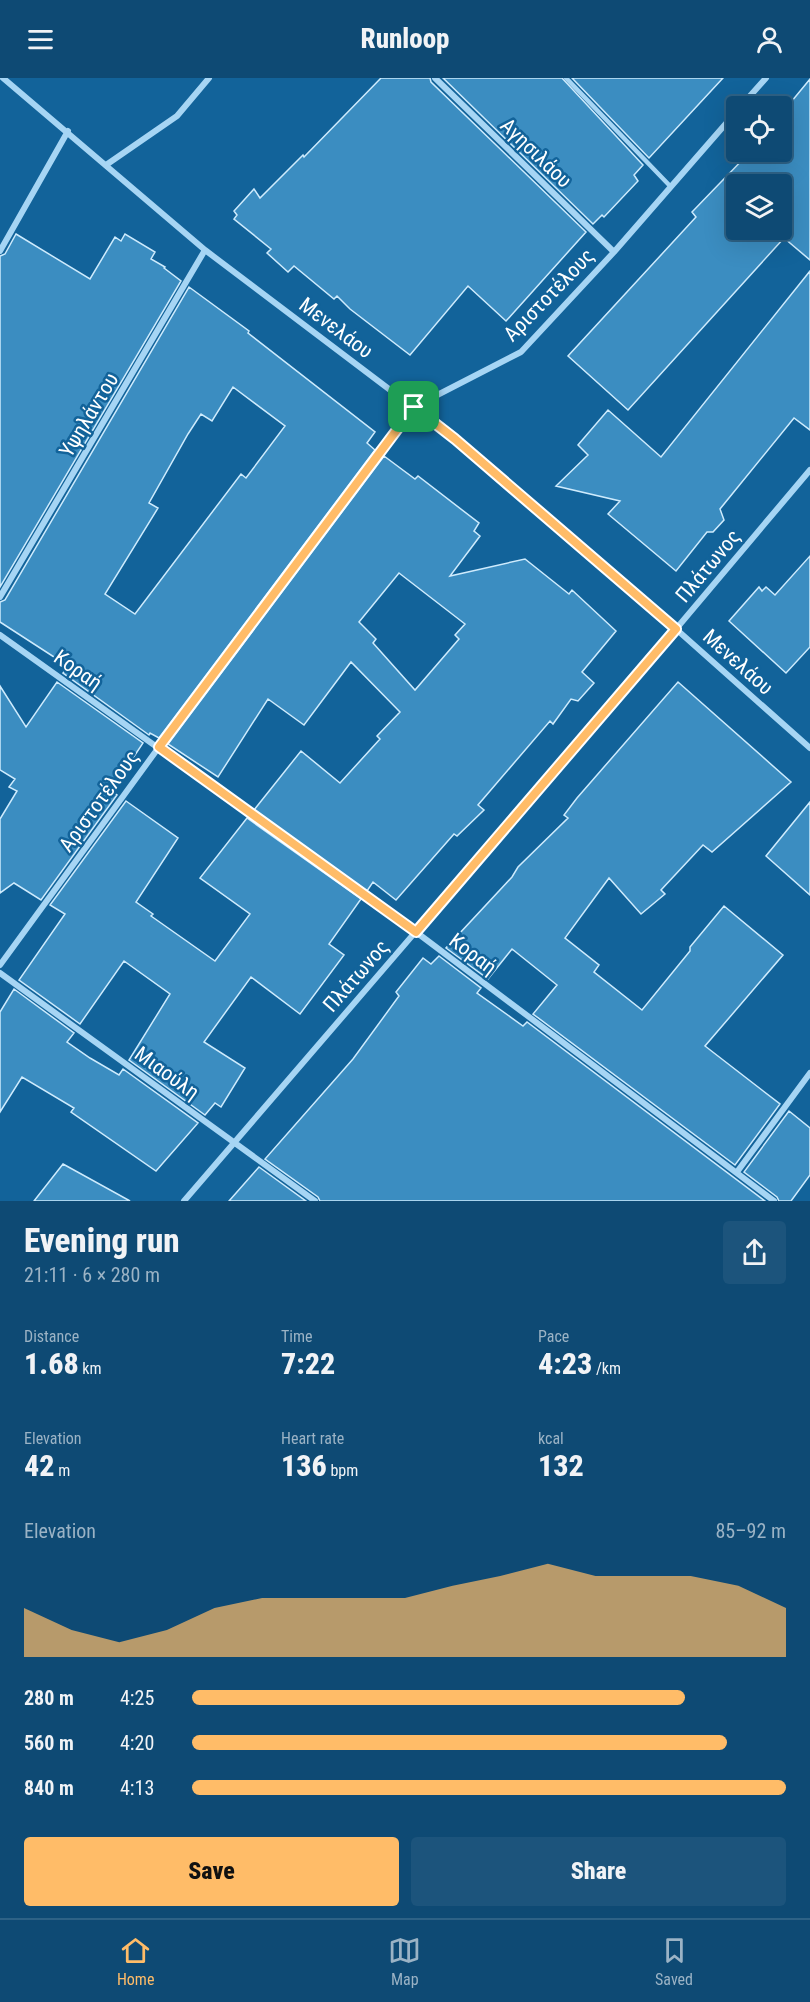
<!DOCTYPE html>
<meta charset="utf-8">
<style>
body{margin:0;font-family:"Roboto Condensed",sans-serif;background:#1c547c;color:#f1f3f6;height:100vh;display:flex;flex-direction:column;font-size:22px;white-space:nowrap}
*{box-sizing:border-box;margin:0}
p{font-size:20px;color:#9bb3c5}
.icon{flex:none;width:33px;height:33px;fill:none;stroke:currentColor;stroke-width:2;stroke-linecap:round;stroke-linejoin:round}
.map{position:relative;height:1123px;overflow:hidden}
.panel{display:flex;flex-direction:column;background:#0e4a74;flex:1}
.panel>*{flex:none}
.controls{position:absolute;left:726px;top:18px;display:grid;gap:12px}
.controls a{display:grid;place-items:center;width:66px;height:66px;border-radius:6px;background:#0e4a74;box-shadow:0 6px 24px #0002,0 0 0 2px #2e6286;font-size:30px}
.pin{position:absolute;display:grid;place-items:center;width:51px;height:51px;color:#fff;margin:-26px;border-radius:12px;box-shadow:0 3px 9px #0006}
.round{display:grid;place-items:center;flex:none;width:63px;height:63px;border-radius:6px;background:#1c547c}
.headline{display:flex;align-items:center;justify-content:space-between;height:102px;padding:0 24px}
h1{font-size:33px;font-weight:800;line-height:45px}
.figures{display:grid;grid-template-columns:repeat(3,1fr);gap:9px;height:102px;padding:6px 24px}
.figures div{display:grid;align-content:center}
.figures b{font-size:30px;font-weight:800}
.figures small{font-size:16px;font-weight:400}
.figures p{font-size:16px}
.chart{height:168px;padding:12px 24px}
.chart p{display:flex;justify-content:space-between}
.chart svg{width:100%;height:108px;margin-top:6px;fill:#ffbc68;opacity:.7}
.action{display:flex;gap:12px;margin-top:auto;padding:12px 24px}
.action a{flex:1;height:69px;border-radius:6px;background:#ffbc68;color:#111;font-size:24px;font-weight:800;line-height:69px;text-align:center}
.action a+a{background:#1c547c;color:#f1f3f6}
ul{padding:0 24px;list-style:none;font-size:20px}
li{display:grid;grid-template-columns:96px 72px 1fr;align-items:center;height:45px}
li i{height:15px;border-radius:8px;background:#ffbc68}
header{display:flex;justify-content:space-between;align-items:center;height:78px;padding:0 24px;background:#0e4a74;font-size:27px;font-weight:800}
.menu{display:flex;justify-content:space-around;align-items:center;height:84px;border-top:2px solid #2e6286;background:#0e4a74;font-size:16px;color:#9bb3c5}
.menu a{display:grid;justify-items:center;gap:3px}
.menu .current{color:#ffbc68}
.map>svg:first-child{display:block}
.building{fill:#3b8dc1;stroke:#ceebfd;stroke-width:1.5;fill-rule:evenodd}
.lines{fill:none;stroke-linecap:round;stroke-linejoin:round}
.lane{stroke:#a6d5f4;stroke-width:4.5}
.street{stroke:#a6d5f4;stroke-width:6}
.route-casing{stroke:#fff;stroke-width:12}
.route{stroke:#ffbc68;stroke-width:8}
.labels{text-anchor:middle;stroke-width:5;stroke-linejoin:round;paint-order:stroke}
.street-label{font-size:21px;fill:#fff;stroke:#12639a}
</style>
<header><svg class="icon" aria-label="menu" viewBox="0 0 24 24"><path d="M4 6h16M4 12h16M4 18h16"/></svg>Runloop<svg class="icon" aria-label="person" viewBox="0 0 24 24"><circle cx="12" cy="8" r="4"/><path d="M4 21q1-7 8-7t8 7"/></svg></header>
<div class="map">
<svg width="810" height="1123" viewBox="0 0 810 1123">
<rect width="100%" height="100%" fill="#12639a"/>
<!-- building -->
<path class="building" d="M381,0H430L431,4L586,154L506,243L468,208L410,277L350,231L337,218L334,221L294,188L288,194L267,175L271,171L234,141L237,137L234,133L254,111L260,120L303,77L304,79Z
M443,0H562L643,87L634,97L638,103L604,139L602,137L593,146Z
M572,0H723L649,80Z
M810,1V182L784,160L628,332L568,278L696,139L692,134L750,74H782V35ZM736,106H782V152H736Z
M16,156L90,201L115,159L121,163L125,156L155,174L151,181L165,189L164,190L181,203L0,509V178L5,176Z
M810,193V352L794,340L720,431L724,442L713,454H707L676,493L608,436L620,423L556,408L588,377L578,367L608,332L661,379Z
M189,209L249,253L248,255L375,354L367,365L375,372L159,660L150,655L149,657L63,595L68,588L0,544V524L5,522ZM233,309L285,348L246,400L241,396L135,536L105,516L158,430L149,425L188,356L201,336L212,343Z
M384,378L415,401L418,398L479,445L474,453L480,458L450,498L525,481L569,516L572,512L616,553L582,594L594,605L578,623L571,621L553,646L550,643L478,727L484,732L457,758L454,756L396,822L373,804L367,813L254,732L301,673L340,705L380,661L377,658L400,634L351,584L304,647L268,621L218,699L168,666ZM399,495L465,546L455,557L459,561L415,612L373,565L376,561L359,544Z
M810,478V569L786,595L729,543L759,509L762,513L766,509L775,517Z
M57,604L143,665L111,713L117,717L41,822L14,805L0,815V741L17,713L9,709L15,701L0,692V608L26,649Z
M678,604L791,704L712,774L703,767L661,812L665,816L641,836L609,800L565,860L599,887L594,894L642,932L690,873V869L724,828L783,877L705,968L780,1026L735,1087L533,936L557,907L512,871L488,901L446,870L512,799L518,789L568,740L564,737L577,720Z
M126,723L178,760L136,824L153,836L151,838L215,883L250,836L200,800L247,740L361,821L329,866L344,877L300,936L251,899L204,964L245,990L221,1029L215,1025L205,1037L129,982L170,916L124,883L80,946L19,902L65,836L50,827Z
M810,724V817L766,778Z
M439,878L481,910L477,915L523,948L527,944L765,1123H320L318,1119L265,1081L353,981L399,918L396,914L423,880L431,886Z
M14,911L74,955L67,964L90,980L119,997L123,991L198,1045L156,1093L71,1034L74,1030L22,999L0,1034V934Z
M789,1033L810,1050V1097L791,1123H779L777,1119L744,1094Z
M63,1086L130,1123H34Z
M259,1089L306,1123H229Z"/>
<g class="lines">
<!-- lane -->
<path class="lane" d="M566,0L671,109"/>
<!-- street -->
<path class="street" d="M3,0L205,172L455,361L676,551L810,670
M435,0L614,174
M741,28L766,0
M106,87L177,38L209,0
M0,173L68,53
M0,519L205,172
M0,557L416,854L774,1123
M0,887L159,669L414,329L521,274L614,174L736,34
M0,895L315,1123
M737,1094L810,995
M184,1123L676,551L810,392"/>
</g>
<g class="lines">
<!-- route casing -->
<g class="route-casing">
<path id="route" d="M414,329L455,361L676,551L416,854L159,669Z"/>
</g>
<!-- route -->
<use href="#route" class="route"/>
</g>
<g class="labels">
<!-- street labels -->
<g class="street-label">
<text transform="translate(536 75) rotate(44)" y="7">Αγησιλάου</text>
<text transform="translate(549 217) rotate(-46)" y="7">Αριστοτέλους</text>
<text transform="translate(336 250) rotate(37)" y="7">Μενελάου</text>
<text transform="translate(89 337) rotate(-59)" y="7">Υψηλάντου</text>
<text transform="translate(708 488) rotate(-50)" y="7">Πλάτωνος</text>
<text transform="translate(738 584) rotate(42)" y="7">Μενελάου</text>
<text transform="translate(78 592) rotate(35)" y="7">Κοραή</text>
<text transform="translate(99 723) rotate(-54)" y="7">Αριστοτέλους</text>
<text transform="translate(473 876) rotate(37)" y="7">Κοραή</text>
<text transform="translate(356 898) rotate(-49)" y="7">Πλάτωνος</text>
<text transform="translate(167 995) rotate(36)" y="7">Μιαούλη</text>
</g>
</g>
</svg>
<div class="controls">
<a><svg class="icon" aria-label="locate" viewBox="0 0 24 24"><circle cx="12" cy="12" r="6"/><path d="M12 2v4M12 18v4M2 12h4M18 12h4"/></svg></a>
<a><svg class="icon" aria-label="layers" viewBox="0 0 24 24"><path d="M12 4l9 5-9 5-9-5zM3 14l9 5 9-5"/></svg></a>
</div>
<div class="pin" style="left:414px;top:329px;background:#1e9e55"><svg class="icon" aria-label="arrive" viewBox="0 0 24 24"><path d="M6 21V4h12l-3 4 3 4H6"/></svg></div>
</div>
<section class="panel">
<div class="headline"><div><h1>Evening run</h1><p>21:11 · 6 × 280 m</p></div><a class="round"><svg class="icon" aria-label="share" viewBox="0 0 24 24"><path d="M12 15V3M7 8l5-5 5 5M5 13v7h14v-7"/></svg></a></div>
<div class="figures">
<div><p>Distance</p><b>1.68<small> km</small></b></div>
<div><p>Time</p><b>7:22</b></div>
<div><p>Pace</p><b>4:23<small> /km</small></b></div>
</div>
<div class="figures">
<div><p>Elevation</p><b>42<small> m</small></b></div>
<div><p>Heart rate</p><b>136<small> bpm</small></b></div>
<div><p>kcal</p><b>132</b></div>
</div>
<div class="chart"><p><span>Elevation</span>85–92 m</p>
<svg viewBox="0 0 160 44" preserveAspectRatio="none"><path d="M0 44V24L10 33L20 38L30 33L40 24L50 20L60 20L70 20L80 20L90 15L100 11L110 6L120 11L130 11L140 11L150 15L160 24V44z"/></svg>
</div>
<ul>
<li><b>280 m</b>4:25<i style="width:83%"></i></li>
<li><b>560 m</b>4:20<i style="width:90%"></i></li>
<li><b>840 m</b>4:13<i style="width:100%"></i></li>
</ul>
<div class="action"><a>Save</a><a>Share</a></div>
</section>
<nav class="menu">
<a class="current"><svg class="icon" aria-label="home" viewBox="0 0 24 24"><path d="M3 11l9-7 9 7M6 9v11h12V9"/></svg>Home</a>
<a><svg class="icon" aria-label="map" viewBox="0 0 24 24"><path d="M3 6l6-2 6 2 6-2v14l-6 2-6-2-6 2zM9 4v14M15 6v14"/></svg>Map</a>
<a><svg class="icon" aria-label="saved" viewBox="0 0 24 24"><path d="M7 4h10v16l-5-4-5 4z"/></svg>Saved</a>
</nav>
